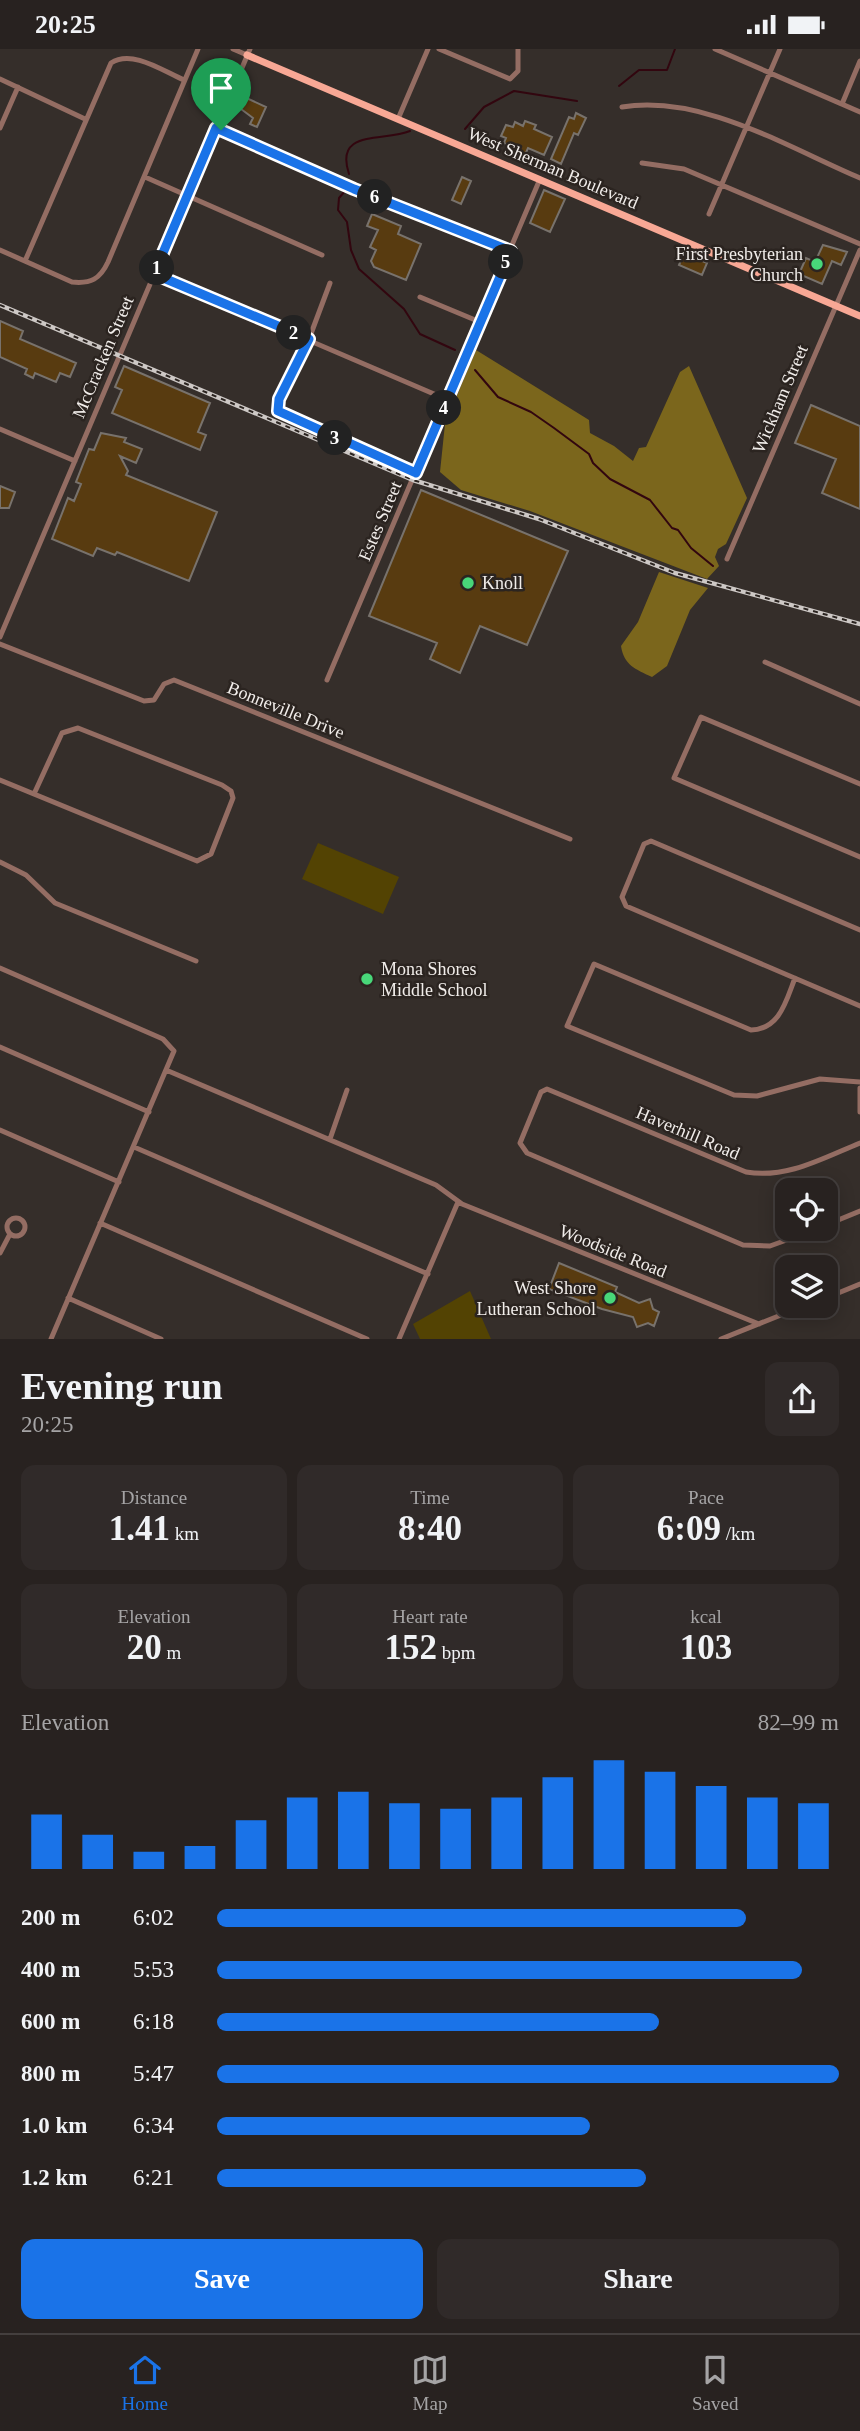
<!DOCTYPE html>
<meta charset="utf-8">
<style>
body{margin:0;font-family:"Times New Roman",serif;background:#302a29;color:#f1f3f6;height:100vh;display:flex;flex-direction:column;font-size:26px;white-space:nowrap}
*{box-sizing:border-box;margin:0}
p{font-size:23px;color:#a5a4a5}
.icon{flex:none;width:38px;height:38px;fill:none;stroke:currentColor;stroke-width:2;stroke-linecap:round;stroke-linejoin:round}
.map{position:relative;height:1290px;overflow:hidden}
.drawer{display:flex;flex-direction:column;background:#282220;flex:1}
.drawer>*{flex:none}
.controls{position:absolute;left:775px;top:1129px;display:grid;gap:14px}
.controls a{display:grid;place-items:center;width:63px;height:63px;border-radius:14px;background:#282220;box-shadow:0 4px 18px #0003,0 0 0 2px #443f3e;font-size:35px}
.pin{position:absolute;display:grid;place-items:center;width:60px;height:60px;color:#fff;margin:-72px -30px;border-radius:50% 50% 50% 0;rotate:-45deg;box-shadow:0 0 7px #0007}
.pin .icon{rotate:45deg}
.km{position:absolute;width:35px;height:35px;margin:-18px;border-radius:50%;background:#222;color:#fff;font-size:19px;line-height:35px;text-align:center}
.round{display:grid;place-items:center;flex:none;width:74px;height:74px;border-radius:14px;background:#302a29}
.headline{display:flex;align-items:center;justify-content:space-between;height:119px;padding:0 21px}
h1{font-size:38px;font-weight:800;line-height:52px}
.figures{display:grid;grid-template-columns:repeat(3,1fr);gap:10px;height:119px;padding:7px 21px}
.figures div{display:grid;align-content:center;border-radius:14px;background:#302a29;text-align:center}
.figures b{font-size:35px;font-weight:800}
.figures small{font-size:19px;font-weight:400}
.figures p{font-size:19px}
.chart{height:196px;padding:14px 21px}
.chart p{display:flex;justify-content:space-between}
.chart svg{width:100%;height:126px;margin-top:7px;stroke:#1a73e8;stroke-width:6}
.button{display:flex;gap:14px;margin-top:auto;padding:14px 21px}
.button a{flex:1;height:80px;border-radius:14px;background:#1a73e8;color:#fff;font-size:28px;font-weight:800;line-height:80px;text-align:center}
.button a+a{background:#302a29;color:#f1f3f6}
ul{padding:0 21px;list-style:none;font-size:23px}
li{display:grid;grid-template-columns:112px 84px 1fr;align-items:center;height:52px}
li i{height:18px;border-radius:9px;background:#1a73e8}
.status{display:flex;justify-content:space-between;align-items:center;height:49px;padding:0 35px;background:#282220;direction:ltr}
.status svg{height:19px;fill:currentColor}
.tab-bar{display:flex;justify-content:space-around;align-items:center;height:98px;border-top:2px solid #443f3e;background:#282220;font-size:19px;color:#a5a4a5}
.tab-bar a{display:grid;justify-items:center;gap:4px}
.tab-bar .on{color:#1a73e8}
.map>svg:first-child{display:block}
.green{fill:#534303}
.forest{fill:#7b661c}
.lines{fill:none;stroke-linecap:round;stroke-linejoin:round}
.stream{stroke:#32060f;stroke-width:2}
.building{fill:#583b10;stroke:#78726c;stroke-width:2}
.minor{stroke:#946d63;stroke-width:5}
.major{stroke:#f8a895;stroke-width:7}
.rail-casing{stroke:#cdc8c5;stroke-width:4.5}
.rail{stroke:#2b2420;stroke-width:2;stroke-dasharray:5;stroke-linecap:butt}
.route-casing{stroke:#fff;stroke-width:14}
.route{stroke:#1a73e8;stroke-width:9}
.poi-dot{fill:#48d779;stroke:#2b2420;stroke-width:2.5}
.labels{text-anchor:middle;stroke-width:5;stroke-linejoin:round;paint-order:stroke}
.street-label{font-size:18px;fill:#f1edea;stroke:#2b2420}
.poi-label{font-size:18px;fill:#f1edea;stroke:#2b2420;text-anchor:end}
</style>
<div class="status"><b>20:25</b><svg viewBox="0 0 49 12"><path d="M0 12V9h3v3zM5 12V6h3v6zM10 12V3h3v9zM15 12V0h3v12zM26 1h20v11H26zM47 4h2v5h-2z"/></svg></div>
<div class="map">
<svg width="860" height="1290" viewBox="0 0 860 1290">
<rect width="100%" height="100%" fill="#352e2a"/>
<!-- green -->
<path class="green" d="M318,794L399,828L383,865L302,830Z
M470,1242L491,1290H420L413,1275Z"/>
<!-- forest -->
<path class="forest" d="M476,301L589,371L590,384L614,397L633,412L639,399L646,398L680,323L689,317L747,449L726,495L718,500L715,508L719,517L707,530L530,462L461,441L440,423L445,375Z
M659,523L708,539L690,561L667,617L652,628C635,620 624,616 621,597L638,573Z"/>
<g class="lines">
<!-- stream -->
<path class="stream" d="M619,37L639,21H667L675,0
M465,80L484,58L514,42L577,52
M349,125C334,80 383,93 410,82
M345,142L339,149L338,161L347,173L351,201L359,220L404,260L420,285L455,301
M475,321L498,348L531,363L554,379L589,405L593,414L610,430L650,451L672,479L678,481L691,499L713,517"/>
</g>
<!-- building -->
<path class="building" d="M242,47L266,58L257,78L250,75L253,69L237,57Z
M576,64L586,69L578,86L574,84L561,115L551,110L569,68L574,70Z
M525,72L536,76L534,80L552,88L544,106L528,99L524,108L514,104L516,99L504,94L506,89L501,87L506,76L513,78L515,73L523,77Z
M462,128L471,132L461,155L452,151Z
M544,141L565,150L550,183L530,174Z
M372,165L401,177L398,185L421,195L406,231L374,218L371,212L376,201L370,198L378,181L367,177Z
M823,196L847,203L841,216L832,212L822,235L799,225L806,209L815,213Z
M684,204L707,214L702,226L679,216Z
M0,272L23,282L20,290L76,314L70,328L60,324L56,333L35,324L33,329L25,325L27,320L0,308Z
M124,317L210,354L198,383L206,386L200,401L112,364L122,341L115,338Z
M811,356L860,377V460L822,444L836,410L795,394Z
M101,384L126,389L124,393L142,400L136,414L120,407L128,422L126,426L217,463L189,532L117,503L115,506L97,499L93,507L52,490L68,449L74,452L81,435L76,433L89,400L94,401Z
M0,437L15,443L9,459H0Z
M421,441L568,502L527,596L480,577L460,624L430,610L437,594L369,567Z
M559,1214L617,1238L615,1243L639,1254L650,1250L653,1260L659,1263L654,1277L648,1274L637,1278L633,1268L602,1260L549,1240Z"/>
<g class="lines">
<!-- minor -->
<path class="minor" d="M233,0L247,6
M439,0L510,30L518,22V0
M715,0L860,63
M0,30L85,70
M842,55L860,12
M622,58C702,45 787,98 860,129
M398,70L428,0
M0,79L18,38
M216,79L354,140L511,202
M642,114L684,120L860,195
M145,128L322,206
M709,165L780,0
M0,201L72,233C91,235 100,230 108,213L198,0
M25,212L111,14C132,0 163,22 184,31
M154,225L448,351
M330,234L309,290L279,350L278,362L416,423
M420,248L480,273
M0,380L75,412
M727,510L860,201
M0,588L250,0
M0,595L144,652L154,651L164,635L174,631L570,790
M765,613L860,655
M327,631L540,130
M0,731L197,812L211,805L233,749L231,742L222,736L78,679L62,684L34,745
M860,735L701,668L674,729L860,808
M0,813L26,826L55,854L196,912
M860,881L651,792L644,795L622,848L626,857L860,957
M0,919L163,990L174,1002L51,1290
M795,929C786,952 780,980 751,981L594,915L567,977L734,1046L757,1047L820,1030L860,1033
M0,998L149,1063
M166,1021L436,1136L462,1155L759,1275
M860,1039V1063
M0,1081L119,1133
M330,1090L347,1041
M134,1098L428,1225
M7 1178a9 9 0 1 1 18 0a9 9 0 1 1-18 0Z
M100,1174L367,1290
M826,1176L860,1162
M817,1180L770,1197L743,1196L527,1104L520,1094L541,1043L547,1040L746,1123C787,1130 823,1109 860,1094
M0,1204L10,1185
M68,1249L161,1290
M826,1249L860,1235
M399,1290L458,1153
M721,1290L806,1256"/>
<!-- major -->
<path class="major" d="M247,6L860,267"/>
<!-- rail casing -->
<g class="rail-casing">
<path id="rail" d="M0,256L413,431L539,470L675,524L860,575"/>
</g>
<!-- rail -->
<use href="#rail" class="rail"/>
</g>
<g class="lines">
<!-- route casing -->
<g class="route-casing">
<path id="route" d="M216,79L354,140L511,202L416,424L278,362L279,350L309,290L154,225Z"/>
</g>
<!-- route -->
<use href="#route" class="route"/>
</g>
<!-- markers -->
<g class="poi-dot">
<circle cx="817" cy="215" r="7"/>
<circle cx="468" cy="534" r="7"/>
<circle cx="367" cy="930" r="7"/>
<circle cx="610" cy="1249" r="7"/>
</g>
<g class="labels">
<!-- street labels -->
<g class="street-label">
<text transform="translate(553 119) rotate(23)" y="6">West Sherman Boulevard</text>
<text transform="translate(103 308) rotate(-67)" y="6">McCracken Street</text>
<text transform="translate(780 350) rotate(-67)" y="6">Wickham Street</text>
<text transform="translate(380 472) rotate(-67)" y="6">Estes Street</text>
<text transform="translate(286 661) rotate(22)" y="6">Bonneville Drive</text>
<text transform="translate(688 1084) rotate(23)" y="6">Haverhill Road</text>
<text transform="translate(613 1202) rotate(22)" y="6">Woodside Road</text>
</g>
<!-- poi labels -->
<g class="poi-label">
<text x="803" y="211">First Presbyterian<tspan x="803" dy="21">Church</tspan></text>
<text x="482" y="540" text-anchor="start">Knoll</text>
<text x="381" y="926" text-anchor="start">Mona Shores<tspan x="381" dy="21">Middle School</tspan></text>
<text x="596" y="1245">West Shore<tspan x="596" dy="21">Lutheran School</tspan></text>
</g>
</g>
</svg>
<div class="controls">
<a><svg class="icon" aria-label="locate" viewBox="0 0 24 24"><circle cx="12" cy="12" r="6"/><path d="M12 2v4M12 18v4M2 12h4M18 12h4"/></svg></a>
<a><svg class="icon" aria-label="layers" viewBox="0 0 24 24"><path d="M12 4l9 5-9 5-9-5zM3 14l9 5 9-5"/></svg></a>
</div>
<div class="pin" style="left:221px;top:81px;background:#1e9e55"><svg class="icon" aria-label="arrive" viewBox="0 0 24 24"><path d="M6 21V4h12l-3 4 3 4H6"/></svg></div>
<b class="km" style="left:157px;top:219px">1</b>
<b class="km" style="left:294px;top:284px">2</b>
<b class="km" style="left:335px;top:389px">3</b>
<b class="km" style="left:444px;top:359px">4</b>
<b class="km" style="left:506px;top:213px">5</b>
<b class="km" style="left:375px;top:148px">6</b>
</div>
<section class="drawer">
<div class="headline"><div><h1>Evening run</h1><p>20:25</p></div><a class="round"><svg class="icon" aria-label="share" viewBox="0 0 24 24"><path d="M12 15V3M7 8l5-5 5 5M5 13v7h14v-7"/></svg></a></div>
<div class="figures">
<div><p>Distance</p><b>1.41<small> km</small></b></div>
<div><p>Time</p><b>8:40</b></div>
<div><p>Pace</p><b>6:09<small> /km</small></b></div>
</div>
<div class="figures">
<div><p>Elevation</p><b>20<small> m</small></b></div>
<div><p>Heart rate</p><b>152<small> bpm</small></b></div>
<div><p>kcal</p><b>103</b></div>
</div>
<div class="chart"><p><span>Elevation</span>82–99 m</p>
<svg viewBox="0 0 160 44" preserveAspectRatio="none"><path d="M5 44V25M15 44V32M25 44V38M35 44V36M45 44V27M55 44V19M65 44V17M75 44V21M85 44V23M95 44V19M105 44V12M115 44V6M125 44V10M135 44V15M145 44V19M155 44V21"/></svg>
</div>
<ul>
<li><b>200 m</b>6:02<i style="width:85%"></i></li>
<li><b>400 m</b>5:53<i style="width:94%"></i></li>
<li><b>600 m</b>6:18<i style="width:71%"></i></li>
<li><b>800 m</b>5:47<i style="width:100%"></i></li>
<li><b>1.0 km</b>6:34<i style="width:60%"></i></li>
<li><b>1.2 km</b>6:21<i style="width:69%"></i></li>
</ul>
<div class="button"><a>Save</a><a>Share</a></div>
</section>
<nav class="tab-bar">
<a class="on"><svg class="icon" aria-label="home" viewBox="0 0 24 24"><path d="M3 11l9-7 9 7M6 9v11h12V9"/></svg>Home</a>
<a><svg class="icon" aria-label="map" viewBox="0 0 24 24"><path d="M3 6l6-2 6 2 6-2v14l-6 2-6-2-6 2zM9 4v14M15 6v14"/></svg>Map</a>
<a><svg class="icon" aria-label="saved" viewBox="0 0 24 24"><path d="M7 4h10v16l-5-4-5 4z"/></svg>Saved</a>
</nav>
